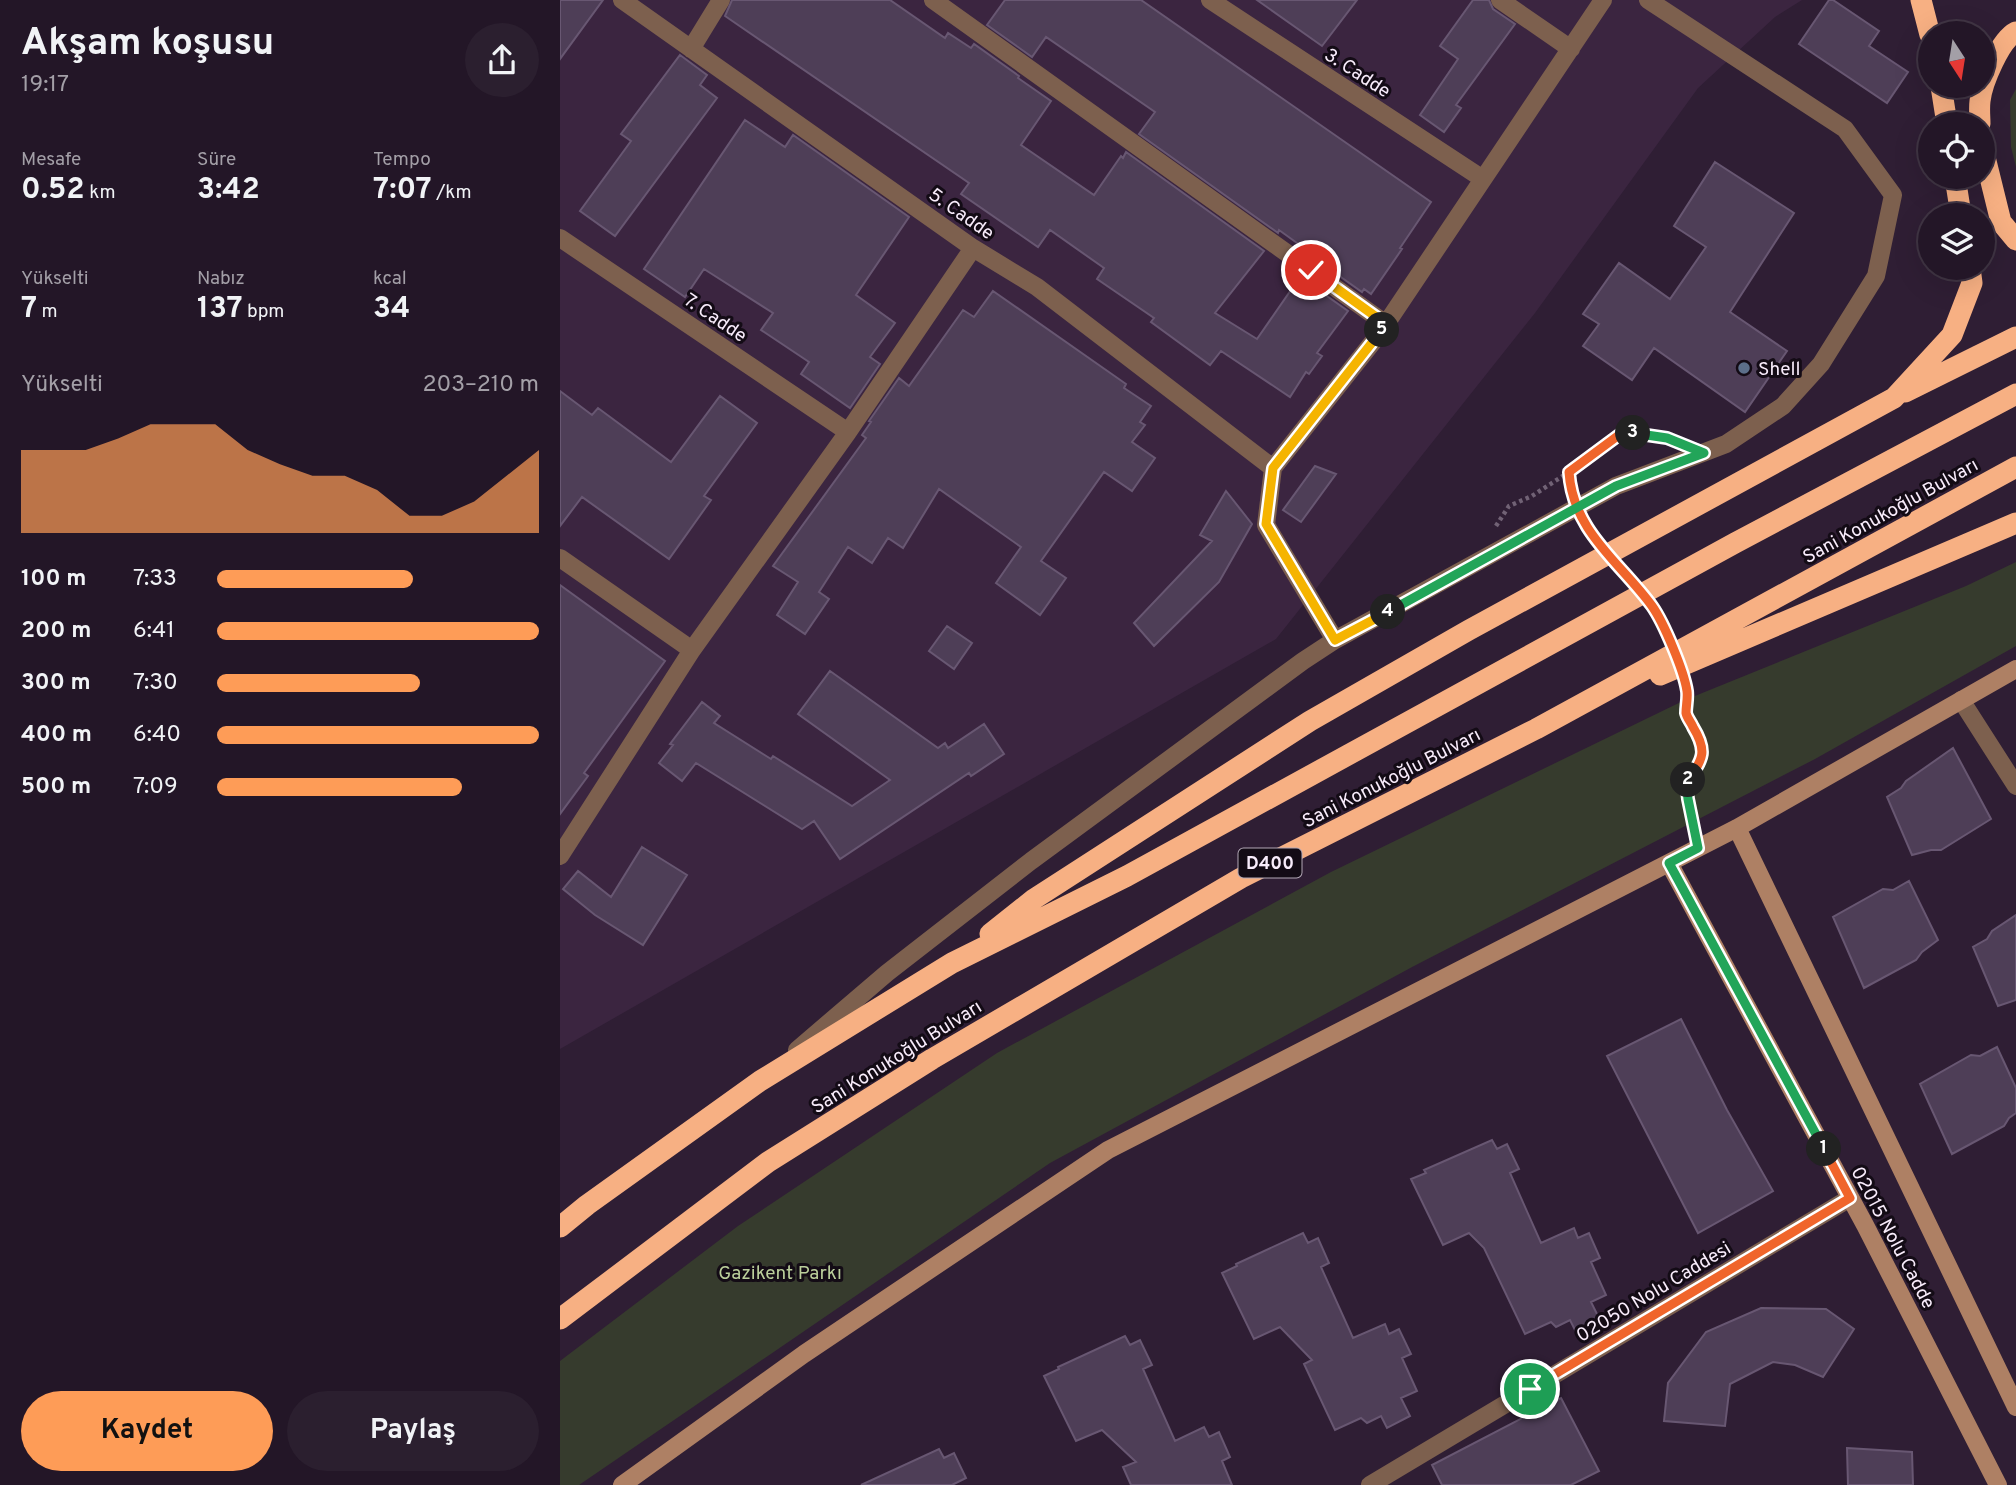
<!DOCTYPE html>
<html lang="tr">
<meta charset="utf-8">
<style>
body{margin:0;font-family:Overpass,sans-serif;background:#2b1f2f;color:#f1f3f6;height:100vh;display:flex;flex-direction:column;font-size:26px;white-space:nowrap}
*{box-sizing:border-box;margin:0}
p{font-size:23px;color:#a39fa7}
.icon{flex:none;width:38px;height:38px;fill:none;stroke:currentColor;stroke-width:2;stroke-linecap:round;stroke-linejoin:round}
.map{position:relative;flex:1;overflow:hidden}
.drawer{display:flex;flex-direction:column;background:#231627;width:560px}
.drawer>*{flex:none}
.needle{width:46px;rotate:168deg}
.buttons{position:absolute;left:1358px;top:21px;display:grid;gap:14px}
.buttons a{display:grid;place-items:center;width:77px;height:77px;border-radius:50%;background:#231627;box-shadow:0 7px 28px #0002,0 0 0 2px #403544;font-size:35px}
.pin{position:absolute;display:grid;place-items:center;width:60px;height:60px;color:#fff;margin:-30px;border:4px solid #fff;border-radius:50%;box-shadow:0 2px 7px #0007}
.km{position:absolute;width:35px;height:35px;margin:-18px;border-radius:50%;background:#222;color:#fff;font-size:19px;line-height:35px;text-align:center}
.round{display:grid;place-items:center;flex:none;width:74px;height:74px;border-radius:37px;background:#2b1f2f}
.overview{display:flex;align-items:center;justify-content:space-between;height:119px;padding:0 21px}
h1{font-size:38px;font-weight:700;line-height:52px}
.figures{display:grid;grid-template-columns:repeat(3,1fr);gap:10px;height:119px;padding:7px 21px}
.figures div{display:grid;align-content:center}
.figures b{font-size:30px;font-weight:700}
.figures small{font-size:19px;font-weight:400}
.figures p{font-size:19px}
.chart{height:196px;padding:14px 21px}
.chart p{display:flex;justify-content:space-between}
.chart svg{width:100%;height:126px;margin-top:7px;fill:#fe9c57;opacity:.7}
.primary-button{display:flex;gap:14px;margin-top:auto;padding:14px 21px}
.primary-button a{flex:1;height:80px;border-radius:42px;background:#fe9c57;color:#111;font-size:28px;font-weight:700;line-height:80px;text-align:center}
.primary-button a+a{background:#2b1f2f;color:#f1f3f6}
ul{padding:0 21px;list-style:none;font-size:23px}
li{display:grid;grid-template-columns:112px 84px 1fr;align-items:center;height:52px}
li i{height:18px;border-radius:9px;background:#fe9c57}
main{display:flex;flex:1;min-height:0}
.map>svg:first-child{display:block}
.built{fill:#3b2540}
.green{fill:#363b2d}
.building{fill:#4e3e57;stroke:#685772;stroke-width:2}
.lines{fill:none;stroke-linecap:round;stroke-linejoin:round}
.path{stroke:#716275;stroke-width:4.5;stroke-dasharray:3.5 3.5;stroke-linecap:butt}
.street{stroke:#7d604e;stroke-width:18}
.secondary{stroke:#ae8064;stroke-width:18}
.highway{stroke:#f7b083;stroke-width:21}
.path-bridge{stroke:#716275;stroke-width:4.5;stroke-dasharray:3.5 3.5;stroke-linecap:butt}
.split-1-casing{stroke:#fff;stroke-width:14}
.split-2-casing{stroke:#fff;stroke-width:14}
.split-3-casing{stroke:#fff;stroke-width:14}
.split-4-casing{stroke:#fff;stroke-width:14}
.split-5-casing{stroke:#fff;stroke-width:14}
.split-6-casing{stroke:#fff;stroke-width:14}
.split-1{stroke:#f0652b;stroke-width:9}
.split-2{stroke:#22a559;stroke-width:9}
.split-3{stroke:#f0652b;stroke-width:9}
.split-4{stroke:#22a559;stroke-width:9}
.split-5{stroke:#f5b400;stroke-width:9}
.split-6{stroke:#f5b400;stroke-width:9}
.service-dot{fill:#5c6f8a;stroke:#130b15;stroke-width:2.5}
.labels{text-anchor:middle;stroke-width:6;stroke-linejoin:round;paint-order:stroke}
.shield{fill:#130b15;stroke:#b3a8b6;stroke-width:2}
.shield-label{font-size:18px;font-weight:bold;fill:#f8ecfb}
.street-label{font-size:19px;fill:#f8ecfb;stroke:#130b15}
.poi-label{font-size:19px;fill:#f8ecfb;stroke:#130b15;text-anchor:start}
.park-label{font-size:19px;fill:#bbcf9b;stroke:#130b15}
</style>
<main>
<section class="drawer">
<div class="overview"><div><h1>Akşam koşusu</h1><p>19:17</p></div><a class="round"><svg class="icon" aria-label="share" viewBox="0 0 24 24"><path d="M12 15V3M7 8l5-5 5 5M5 13v7h14v-7"/></svg></a></div>
<div class="figures">
<div><p>Mesafe</p><b>0.52<small> km</small></b></div>
<div><p>Süre</p><b>3:42</b></div>
<div><p>Tempo</p><b>7:07<small> /km</small></b></div>
</div>
<div class="figures">
<div><p>Yükselti</p><b>7<small> m</small></b></div>
<div><p>Nabız</p><b>137<small> bpm</small></b></div>
<div><p>kcal</p><b>34</b></div>
</div>
<div class="chart"><p><span>Yükselti</span>203–210 m</p>
<svg viewBox="0 0 160 44" preserveAspectRatio="none"><path d="M0 44V15L10 15L20 15L30 11L40 6L50 6L60 6L70 15L80 20L90 24L100 24L110 29L120 38L130 38L140 33L150 24L160 15V44z"/></svg>
</div>
<ul>
<li><b>100 m</b>7:33<i style="width:61%"></i></li>
<li><b>200 m</b>6:41<i style="width:100%"></i></li>
<li><b>300 m</b>7:30<i style="width:63%"></i></li>
<li><b>400 m</b>6:40<i style="width:100%"></i></li>
<li><b>500 m</b>7:09<i style="width:76%"></i></li>
</ul>
<div class="primary-button"><a>Kaydet</a><a>Paylaş</a></div>
</section>
<div class="map">
<svg width="1456" height="1485" viewBox="0 0 1456 1485">
<rect width="100%" height="100%" fill="#2f1e34"/>
<!-- built -->
<path class="built" d="M0,0H1242L1215,17L1138,88L975,313L716,639L0,1049Z"/>
<!-- green -->
<path class="green" d="M1456,89V167L1451,147L1450,100Z
M1456,562V646L1255,759L854,966L490,1163L19,1485H0V1361L178,1226L437,1053L771,872L1125,700L1406,586Z"/>
<!-- building -->
<path class="building" d="M0,0H43L0,59Z
M172,0H330L385,38L388,33L411,48L414,44L459,76L458,78L491,101L461,145L534,195L561,156L563,158L566,152L704,251L655,313L697,339L740,277L788,311L757,353L762,356L749,374L746,372L730,397L661,351L650,365L591,322L594,318L537,279L544,268L490,230L478,247L401,194L409,183L165,16Z
M445,0H581L871,202L840,248L842,249L811,294L804,289L802,292L754,258L755,256L719,230L718,233L579,134L595,112L486,37L472,57L427,25Z
M697,0H797L762,46Z
M913,0H929L933,9L955,24L896,105L901,108L884,132L860,115L898,59L880,46Z
M1269,0H1273L1319,31L1309,46L1348,72L1327,103L1239,44Z
M120,55L147,75L140,85L157,98L55,236L20,211L71,141L61,134Z
M185,120L225,147L233,135L349,217L296,295L335,323L310,357L320,364L290,408L241,374L249,362L201,330L213,313L144,269L125,297L84,269Z
M1155,162L1234,213L1170,312L1227,351L1185,412L1094,348L1072,380L1023,346L1039,324L1023,314L1059,263L1110,299L1146,247L1114,226Z
M433,291L566,384L564,388L591,406L580,422L585,425L572,442L595,458L572,491L544,472L481,561L506,578L480,615L436,583L461,547L379,489L343,548L328,538L312,563L288,547L259,592L269,599L245,634L217,615L238,582L213,566L306,438L302,435L311,422L309,421L339,378L349,386L403,310L414,317Z
M0,391L32,415L38,408L111,462L160,396L197,423L144,496L151,500L109,559L22,497L0,526Z
M755,466L776,474L741,522L723,510Z
M666,491L692,524L659,582L594,646L574,623L652,541L640,535Z
M0,585L105,661L24,773L28,776L0,814Z
M387,626L412,643L394,669L369,651Z
M270,671L378,748L385,743L388,748L424,724L444,754L411,776L409,773L280,859L254,821L242,829L136,763L122,781L99,763L113,745L110,744L142,702L160,716L154,723L211,759L213,756L292,806L330,780L238,714Z
M1393,748L1431,819L1381,850H1371L1352,855L1327,797L1341,788L1346,781Z
M82,847L127,875L83,945L35,915L3,889L18,871L51,897Z
M1349,881L1378,940L1362,952L1356,960L1304,988L1273,917L1323,889L1333,890Z
M1456,915V1000L1438,1006L1413,947L1427,939L1432,931Z
M1121,1019L1167,1110L1213,1191L1138,1233L1047,1056Z
M1437,1047L1456,1088V1113L1449,1118L1444,1126L1392,1154L1360,1084L1411,1055L1420,1056Z
M932,1140L937,1149L947,1144L959,1169L950,1173L981,1243L1014,1228L1018,1238L1029,1233L1040,1258L1031,1262L1046,1295L1031,1302L1040,1320L1016,1332L1010,1320L996,1327L991,1322L965,1334L924,1248L909,1233L883,1245L851,1179L866,1173L864,1170Z
M743,1233L748,1243L758,1238L769,1263L761,1267L793,1338L825,1324L829,1334L839,1329L851,1354L842,1358L857,1391L841,1398L850,1416L827,1428L821,1416L807,1423L801,1418L775,1430L744,1364L752,1360L720,1327L694,1339L662,1273L677,1266L676,1264Z
M1201,1308L1266,1309L1294,1329L1263,1377L1235,1365L1213,1362L1170,1384L1165,1426L1104,1421L1108,1383L1146,1332Z
M565,1336L570,1345L580,1340L592,1365L583,1369L615,1441L644,1427L649,1437L659,1432L670,1457L662,1461L672,1485H571L563,1467L576,1462L542,1430L516,1441L484,1376L499,1369L498,1367Z
M1001,1398L1039,1471L1011,1485H882L872,1465Z
M1287,1448L1352,1452L1353,1485H1288Z
M379,1449L384,1458L394,1453L406,1478L392,1485H301Z"/>
<g class="lines">
<!-- path -->
<path class="path" d="M936,526L949,506L972,496L1009,472L1063,432L1110,440
M1127,690L1126,715L1141,741L1143,754L1135,772L1126,782L1134,827"/>
<!-- street -->
<path class="street" d="M62,0L413,248L477,287L713,468
M373,0L826,324
M650,0L923,179
M940,0L1011,49
M131,49L161,0
M0,238L288,432
M0,558L132,650
M775,640L706,525L713,468L820,333L1043,0
M1401,700L1456,786
M0,856L132,650L288,432L413,248
M237,1050L327,973L471,861L743,661L775,640L1056,486L1166,444L1223,406L1261,364L1316,276L1333,195L1285,129L1088,0
M810,1485L1290,1198"/>
<!-- secondary -->
<path class="secondary" d="M1177,828L1456,1407
M1109,863L1305,1225L1438,1485
M62,1485L244,1354L548,1150L1177,828L1456,669"/>
<!-- highway -->
<path class="highway" d="M1361,0L1370,35
M1381,86L1387,124
M1420,124C1420,117 1419,109 1420,101C1422,83 1440,40 1456,32
M1423,149L1441,222L1456,240
M1395,177L1401,215
M1345,392L1456,337
M1100,675L1456,523
M430,934L474,899L750,721L909,630L1334,398L1392,335L1412,283L1410,268
M0,1227L27,1205L200,1081L392,963L567,876L1175,543L1456,394
M0,1319L208,1162L372,1059L681,878L976,729L1456,467"/>
<!-- path-bridge -->
<path class="path-bridge" d="M1009,472C1013,531 1059,563 1092,606C1110,630 1117,662 1127,690"/>
</g>
<g class="lines">
<!-- split-1 casing -->
<g class="split-1-casing">
<path id="split-1" d="M970,1389L1290,1198L1264,1149"/>
</g>
<!-- split-2 casing -->
<g class="split-2-casing">
<path id="split-2" d="M1128,780L1126,782L1128,799L1138,848L1109,863L1264,1149"/>
</g>
<!-- split-3 casing -->
<g class="split-3-casing">
<path id="split-3" d="M1073,433L1063,432L1009,472C1013,532 1060,562 1092,606C1104,623 1124,671 1127,691C1128,698 1126,706 1126,713C1127,718 1131,722 1133,727C1147,750 1144,759 1128,780"/>
</g>
<!-- split-4 casing -->
<g class="split-4-casing">
<path id="split-4" d="M828,612L1056,486L1144,453L1107,438L1073,433"/>
</g>
<!-- split-5 casing -->
<g class="split-5-casing">
<path id="split-5" d="M822,330L713,468L706,524L775,640L828,612"/>
</g>
<!-- split-6 casing -->
<g class="split-6-casing">
<path id="split-6" d="M751,270L826,324L822,330"/>
</g>
<!-- split-1 -->
<use href="#split-1" class="split-1"/>
<!-- split-2 -->
<use href="#split-2" class="split-2"/>
<!-- split-3 -->
<use href="#split-3" class="split-3"/>
<!-- split-4 -->
<use href="#split-4" class="split-4"/>
<!-- split-5 -->
<use href="#split-5" class="split-5"/>
<!-- split-6 -->
<use href="#split-6" class="split-6"/>
</g>
<!-- markers -->
<circle class="service-dot" cx="1184" cy="368" r="7"/>
<g class="labels">
<!-- shield labels -->
<rect class="shield" x="678.5" y="848.5" width="63" height="29" rx="5"/>
<g class="shield-label">
<text x="710" y="869">D400</text>
</g>
<!-- street labels -->
<g class="street-label">
<text transform="translate(798 72) rotate(33)" y="7">3. Cadde</text>
<text transform="translate(402 213) rotate(35)" y="7">5. Cadde</text>
<text transform="translate(156 317) rotate(34)" y="7">7. Cadde</text>
<text transform="translate(1330 510) rotate(-29)" y="7">Sani Konukoğlu Bulvarı</text>
<text transform="translate(831 777) rotate(-27)" y="7">Sani Konukoğlu Bulvarı</text>
<text transform="translate(336 1056) rotate(-32)" y="7">Sani Konukoğlu Bulvarı</text>
<text transform="translate(1334 1237) rotate(62)" y="7">02015 Nolu Cadde</text>
<text transform="translate(1093 1291) rotate(-31)" y="7">02050 Nolu Caddesi</text>
</g>
<!-- poi labels -->
<g class="poi-label">
<text x="1198" y="375">Shell</text>
</g>
<!-- park labels -->
<g class="park-label">
<text x="220" y="1279">Gazikent Parkı</text>
</g>
</g>
</svg>
<div class="buttons">
<a><svg class="needle" viewBox="-14 -14 28 28"><path d="M0-13l5 13h-10z" fill="#e53935"/><path d="M0 13l5-13h-10z" fill="#a39fa7"/></svg></a>
<a><svg class="icon" aria-label="locate" viewBox="0 0 24 24"><circle cx="12" cy="12" r="6"/><path d="M12 2v4M12 18v4M2 12h4M18 12h4"/></svg></a>
<a><svg class="icon" aria-label="layers" viewBox="0 0 24 24"><path d="M12 4l9 5-9 5-9-5zM3 14l9 5 9-5"/></svg></a>
</div>
<div class="pin" style="left:970px;top:1389px;background:#1e9e55"><svg class="icon" aria-label="arrive" viewBox="0 0 24 24"><path d="M6 21V4h12l-3 4 3 4H6"/></svg></div>
<div class="pin" style="left:751px;top:270px;background:#d93025"><svg class="icon" aria-label="check" viewBox="0 0 24 24"><path d="M5 12l5 5 9-10"/></svg></div>
<b class="km" style="left:1264px;top:1149px">1</b>
<b class="km" style="left:1128px;top:780px">2</b>
<b class="km" style="left:1073px;top:433px">3</b>
<b class="km" style="left:828px;top:612px">4</b>
<b class="km" style="left:822px;top:330px">5</b>
</div>
</main>
